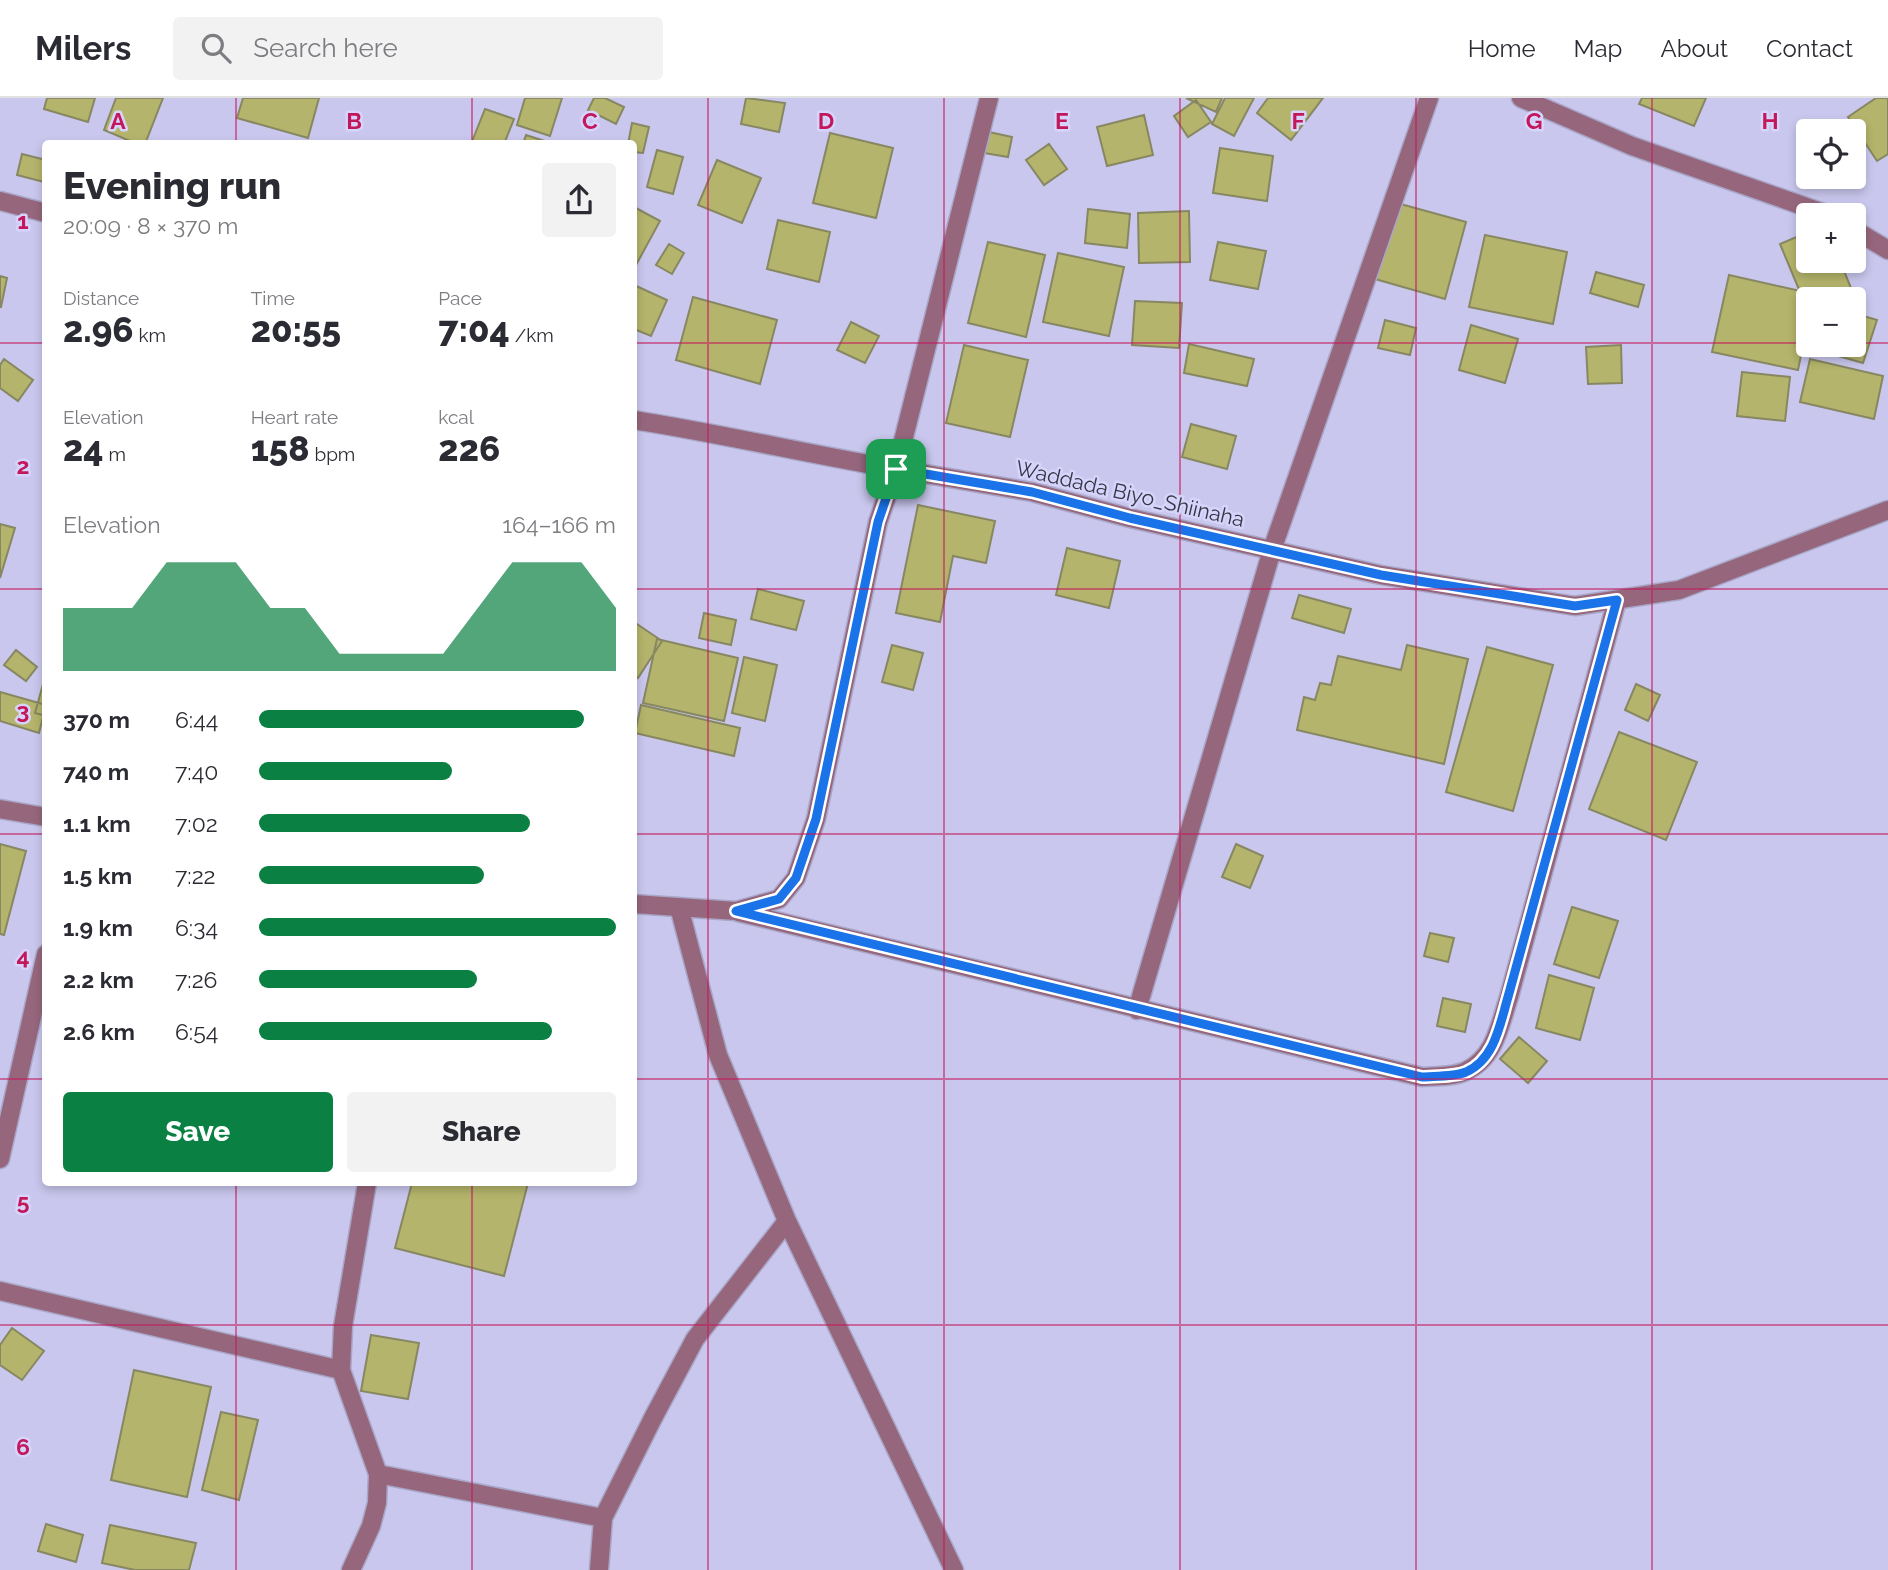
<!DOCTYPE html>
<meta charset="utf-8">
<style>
body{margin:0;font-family:Raleway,sans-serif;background:#f2f2f3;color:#2b2b33;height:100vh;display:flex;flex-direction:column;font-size:26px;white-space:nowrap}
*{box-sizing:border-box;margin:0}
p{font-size:23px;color:#7c7c81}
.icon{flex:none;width:38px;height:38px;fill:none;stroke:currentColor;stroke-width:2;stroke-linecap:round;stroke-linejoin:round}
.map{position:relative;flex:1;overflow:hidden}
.details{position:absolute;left:42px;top:42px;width:595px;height:1046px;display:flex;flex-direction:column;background:#fff;border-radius:7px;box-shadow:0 4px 10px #0003}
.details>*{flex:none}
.tools{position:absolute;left:1796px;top:21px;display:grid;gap:14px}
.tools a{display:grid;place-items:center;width:70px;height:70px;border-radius:7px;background:#fff;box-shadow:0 4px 10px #0003;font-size:35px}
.pin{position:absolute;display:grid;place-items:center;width:60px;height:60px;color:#fff;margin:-30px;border-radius:14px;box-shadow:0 4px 10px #0006}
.round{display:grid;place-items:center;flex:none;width:74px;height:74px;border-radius:7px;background:#f2f2f3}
.head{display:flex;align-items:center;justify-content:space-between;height:119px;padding:0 21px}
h1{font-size:38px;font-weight:800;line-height:52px}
.metrics{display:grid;grid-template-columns:repeat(3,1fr);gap:10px;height:119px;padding:7px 21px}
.metrics div{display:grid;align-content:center}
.metrics b{font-size:35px;font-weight:800}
.metrics small{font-size:19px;font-weight:400}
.metrics p{font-size:19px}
.chart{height:196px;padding:14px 21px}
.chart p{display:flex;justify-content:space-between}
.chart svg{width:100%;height:126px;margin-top:7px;fill:#0b8043;opacity:.7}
.action{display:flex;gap:14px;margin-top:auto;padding:14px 21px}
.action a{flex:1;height:80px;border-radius:7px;background:#0b8043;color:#fff;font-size:28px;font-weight:800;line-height:80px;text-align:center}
.action a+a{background:#f2f2f3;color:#2b2b33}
ul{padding:0 21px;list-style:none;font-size:23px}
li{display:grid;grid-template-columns:112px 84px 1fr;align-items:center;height:52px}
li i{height:18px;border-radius:9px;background:#0b8043}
header{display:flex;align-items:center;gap:42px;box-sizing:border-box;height:98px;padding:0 35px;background:#fff;border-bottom:2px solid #e1e1e2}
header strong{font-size:33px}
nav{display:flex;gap:38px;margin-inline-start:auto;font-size:24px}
.search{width:490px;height:63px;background:#f2f2f3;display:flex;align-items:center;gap:18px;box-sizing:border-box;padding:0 24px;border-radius:7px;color:#7c7c81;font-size:26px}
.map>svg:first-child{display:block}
.building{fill:#b4b46c;stroke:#878762;stroke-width:2}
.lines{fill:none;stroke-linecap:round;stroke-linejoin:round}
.minor-casing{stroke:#a9a7c8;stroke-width:21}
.minor{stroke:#96667d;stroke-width:18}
.route-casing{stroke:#fff;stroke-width:14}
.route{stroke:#1a73e8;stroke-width:9}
.grid{fill:none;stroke:#c2185b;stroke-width:2;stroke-opacity:0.55}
.labels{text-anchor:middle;stroke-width:5;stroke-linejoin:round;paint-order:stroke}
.street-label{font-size:21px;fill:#363544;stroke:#d6d4fb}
.grid-label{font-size:23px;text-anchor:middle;font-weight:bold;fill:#c2185b;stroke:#d6d4fb;stroke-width:5;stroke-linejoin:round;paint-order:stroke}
</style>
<header>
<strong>Milers</strong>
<div class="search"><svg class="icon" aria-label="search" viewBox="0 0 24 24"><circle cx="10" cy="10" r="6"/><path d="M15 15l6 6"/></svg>Search here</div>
<nav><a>Home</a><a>Map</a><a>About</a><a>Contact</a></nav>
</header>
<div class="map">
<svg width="1888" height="1472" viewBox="0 0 1888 1472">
<rect width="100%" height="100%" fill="#c9c7ed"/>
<!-- building -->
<path class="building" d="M47,0H95L88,24L44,11Z
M116,0H163L145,46H137L104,32Z
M243,0H319L308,40L237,20Z
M525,0H562L550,38L517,27Z
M594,0H605L624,9L616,26L588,12Z
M746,0L785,5L779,34L741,26Z
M1186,0H1222L1216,14Z
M1225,0H1254L1234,38L1212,26Z
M1268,0H1323L1291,42L1257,15Z
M1642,0H1706L1694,28L1639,6Z
M1876,0H1888V56L1877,63L1848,19Z
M1196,2L1211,24L1188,39L1174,18Z
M485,11L514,21L504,46H471Z
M1144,17L1153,57L1107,68L1097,29Z
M632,25L649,29L643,55L634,54V46H628Z
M989,34L1012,39L1008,59L984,55Z
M830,35L893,50L876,120L813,105Z
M526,37L554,46H523Z
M1049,46L1067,71L1044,87L1026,62Z
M1220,50L1273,58L1267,103L1213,95Z
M657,52L683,59L673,96L647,89Z
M22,56L46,62L44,84L17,77Z
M717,62L761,80L742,125L698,107Z
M1397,105L1466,124L1445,201L1375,181Z
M634,109L660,123L636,167L634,165Z
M1088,111L1130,116L1127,150L1085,145Z
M1189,113L1190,164L1139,165L1138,115Z
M778,122L830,134L819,184L767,171Z
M1808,134V163H1840L1853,195L1836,201H1808V213L1780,146Z
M1485,137L1567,154L1553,226L1469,209Z
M988,144L1045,157L1026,239L968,225Z
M1218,144L1266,153L1258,191L1210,182Z
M669,146L684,155L672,176L656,167Z
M1058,155L1124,169L1109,238L1043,224Z
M1596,174L1644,187L1638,209L1590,195Z
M1729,177L1814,196L1812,201H1808V224L1798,272L1712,254Z
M0,178L7,180L1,209H0Z
M634,187L667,202L651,238L634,231Z
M693,199L777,222L760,286L676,262Z
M1135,203L1182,205L1179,250L1132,247Z
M1853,215L1877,222L1863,265L1810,250L1811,247H1853Z
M1385,222L1416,230L1410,257L1378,250Z
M851,224L879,238L865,265L837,252Z
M1471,227L1518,241L1505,285L1459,272Z
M1189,246L1254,261L1247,288L1184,275Z
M964,247L1028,262L1010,339L946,325Z
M1621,247L1622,285L1588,286L1586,249Z
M4,261L33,282L18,303L0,290V267Z
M1810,261L1883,278L1874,321L1800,304Z
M1742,274L1790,279L1785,323L1737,318Z
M1191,326L1236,338L1227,371L1182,359Z
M918,407L995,423L986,465L953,458L940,524L896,515Z
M0,426L15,430L0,480Z
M1067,450L1120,463L1109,510L1056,497Z
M758,491L804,503L796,532L751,521Z
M1299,497L1351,511L1344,535L1292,520Z
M704,515L736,522L731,547L699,540Z
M634,524L662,543L638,580L634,577Z
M657,541L738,560L724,623L643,605Z
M892,547L923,555L913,592L882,584Z
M1407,547L1468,561L1444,666L1297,632L1304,599L1315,602L1320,585L1331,587L1338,558L1401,572Z
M1487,549L1553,567L1513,713L1446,694Z
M16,552L37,569L26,583L4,567Z
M744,559L777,567L765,623L732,615Z
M45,579H46V618L35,615Z
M1636,586L1660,597L1648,623L1625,612Z
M0,594L46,607L39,635L0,623Z
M641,607L740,630L734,658L635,635Z
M1619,634L1697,664L1666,742L1589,711Z
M0,746L26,753L4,837L0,836Z
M1236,746L1263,758L1250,790L1222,779Z
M1572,809L1618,823L1599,880L1554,866Z
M1430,835L1454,840L1448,864L1424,858Z
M1549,877L1594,890L1580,942L1536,930Z
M1443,900L1471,906L1465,934L1437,928Z
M1519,939L1547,963L1528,985L1500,961Z
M412,1085H528L504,1178L395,1150Z
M12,1230L44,1253L22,1282L0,1267V1247Z
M371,1237L419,1245L408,1301L361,1293Z
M134,1272L211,1289L187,1399L111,1382Z
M221,1314L258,1322L239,1402L202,1392Z
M46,1426L83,1437L76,1464L38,1453Z
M110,1427L196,1445L189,1472H135L102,1465Z"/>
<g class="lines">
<!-- minor casing -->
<g class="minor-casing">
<path id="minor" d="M1521,0L1632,48L1829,117
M0,103L46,115
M1853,131L1888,152
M634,322C722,336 808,356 896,371L989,0
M0,711L46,719
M634,806L736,813L779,801L796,780L816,721L878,424L896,371L1032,394L1130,420L1381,477L1575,508L1679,492L1888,412
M679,809L718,957L787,1123L954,1472
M738,814L1422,979C1435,978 1454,979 1466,973C1495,960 1500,926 1509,899L1617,502
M1137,912L1272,452L1429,0
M0,1061L46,856
M0,1193L341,1272
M378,1376L603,1420
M351,1472L371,1428L377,1405L378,1376L341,1272L343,1228L367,1085
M599,1472L603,1420L653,1320L695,1241L787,1123"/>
</g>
<!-- minor -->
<use href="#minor" class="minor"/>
</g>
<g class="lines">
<!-- route casing -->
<g class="route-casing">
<path id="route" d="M896,371L1032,394L1130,420L1381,477L1575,508L1617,502L1508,899C1500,926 1495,961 1466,974C1454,979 1435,978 1422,979L736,813L779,801L796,780L816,721L878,424Z"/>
</g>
<!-- route -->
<use href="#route" class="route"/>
</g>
<!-- grid -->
<path class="grid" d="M236,0V46M472,0V46M708,0V1472M944,0V1472M1180,0V1472M1416,0V1472M1652,0V1472M0,245H46M634,245H1808M1853,245H1888M0,491H46M634,491H1888M0,736H46M634,736H1888M0,981H46M634,981H1888M236,1085V1472M472,1085V1472M0,1227H1888"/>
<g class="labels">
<!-- street labels -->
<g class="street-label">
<text transform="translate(1130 396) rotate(13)" y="7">Waddada Biyo_Shiinaha</text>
</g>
</g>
<g class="grid-label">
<text x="118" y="31">A</text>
<text x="354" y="31">B</text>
<text x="590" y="31">C</text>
<text x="826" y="31">D</text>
<text x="1062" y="31">E</text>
<text x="1298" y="31">F</text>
<text x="1534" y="31">G</text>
<text x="1770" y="31">H</text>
<text x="23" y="131">1</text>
<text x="23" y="376">2</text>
<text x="23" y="621">3</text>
<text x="23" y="867">4</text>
<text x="23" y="1112">5</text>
<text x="23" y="1357">6</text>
</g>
</svg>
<div class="tools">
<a><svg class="icon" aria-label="locate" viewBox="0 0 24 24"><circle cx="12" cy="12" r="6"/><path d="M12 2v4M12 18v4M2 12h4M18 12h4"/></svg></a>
<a>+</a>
<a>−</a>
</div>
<div class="pin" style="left:896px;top:371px;background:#1e9e55"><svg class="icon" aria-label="arrive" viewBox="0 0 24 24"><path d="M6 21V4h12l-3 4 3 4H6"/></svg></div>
<section class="details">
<div class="head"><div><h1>Evening run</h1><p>20:09 · 8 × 370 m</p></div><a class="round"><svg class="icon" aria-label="share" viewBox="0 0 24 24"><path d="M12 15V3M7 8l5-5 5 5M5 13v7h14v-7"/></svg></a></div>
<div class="metrics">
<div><p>Distance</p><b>2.96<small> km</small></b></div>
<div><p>Time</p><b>20:55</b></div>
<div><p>Pace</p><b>7:04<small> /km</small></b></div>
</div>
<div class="metrics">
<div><p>Elevation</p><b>24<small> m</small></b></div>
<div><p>Heart rate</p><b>158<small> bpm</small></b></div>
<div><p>kcal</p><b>226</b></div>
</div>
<div class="chart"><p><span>Elevation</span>164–166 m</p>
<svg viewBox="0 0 160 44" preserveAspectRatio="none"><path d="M0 44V22L10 22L20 22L30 6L40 6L50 6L60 22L70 22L80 38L90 38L100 38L110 38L120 22L130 6L140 6L150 6L160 22V44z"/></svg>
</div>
<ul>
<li><b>370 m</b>6:44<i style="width:91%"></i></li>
<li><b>740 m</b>7:40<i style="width:54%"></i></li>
<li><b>1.1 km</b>7:02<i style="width:76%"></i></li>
<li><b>1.5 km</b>7:22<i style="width:63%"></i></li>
<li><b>1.9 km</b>6:34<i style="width:100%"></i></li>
<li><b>2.2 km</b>7:26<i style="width:61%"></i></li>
<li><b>2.6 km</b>6:54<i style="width:82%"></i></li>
</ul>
<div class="action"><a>Save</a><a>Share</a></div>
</section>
</div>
